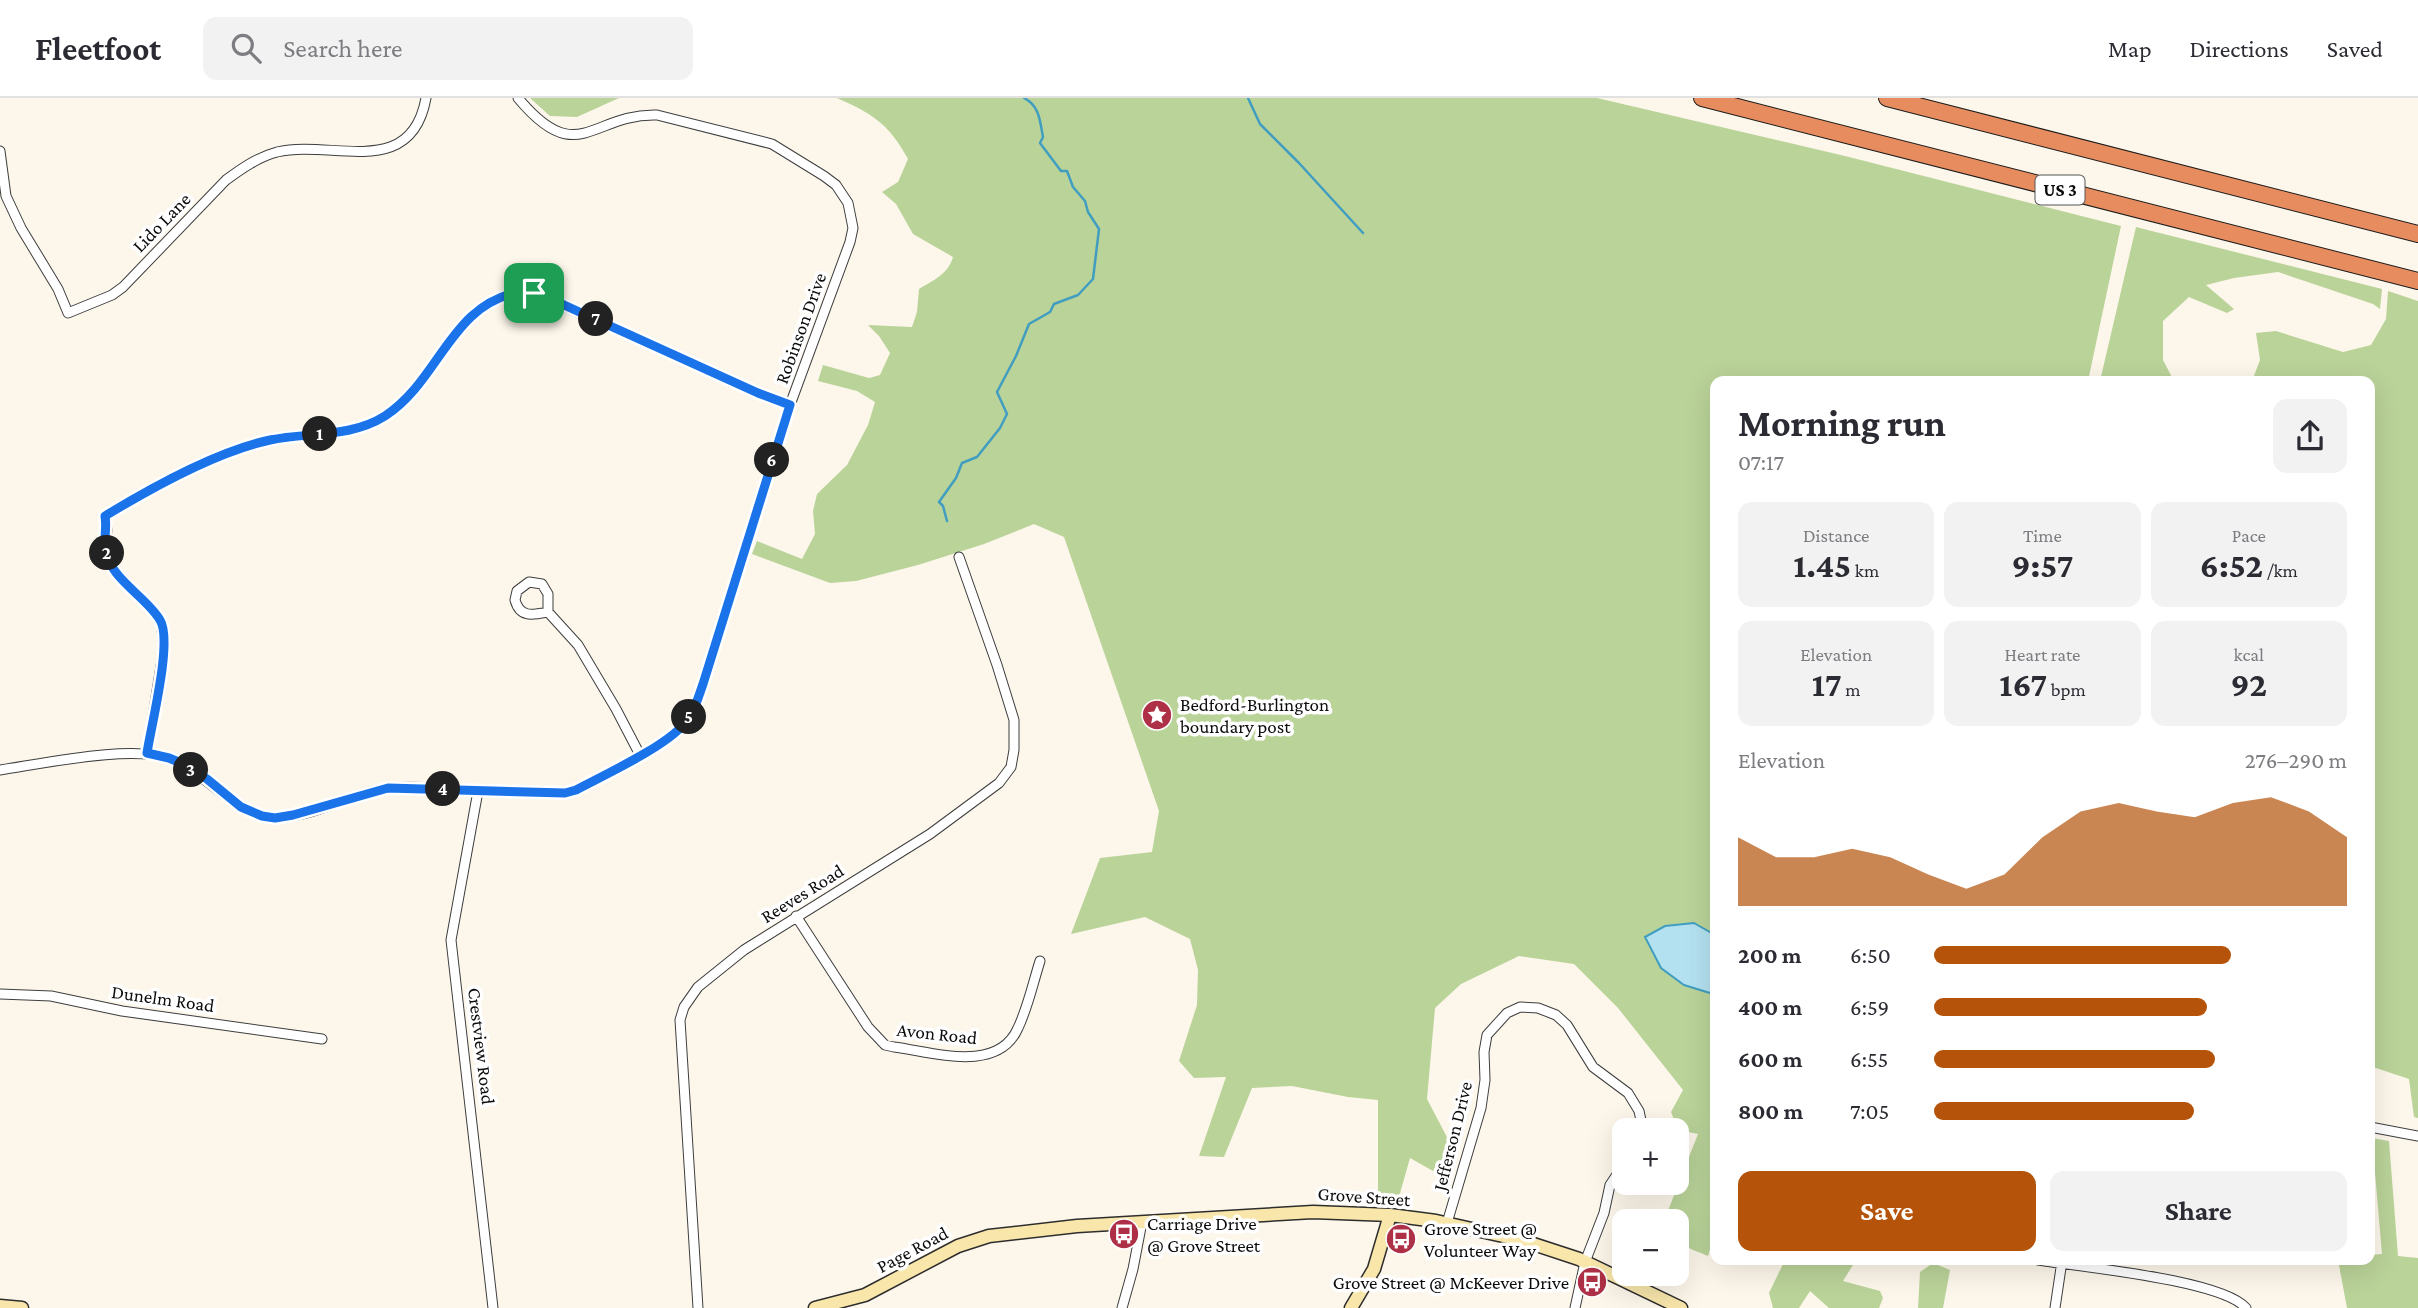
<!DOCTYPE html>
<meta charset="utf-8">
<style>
body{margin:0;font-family:"Crimson Pro",serif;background:#f2f2f3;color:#2b2b33;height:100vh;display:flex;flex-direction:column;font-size:26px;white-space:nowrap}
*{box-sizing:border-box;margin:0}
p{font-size:23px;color:#7c7c81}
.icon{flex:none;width:38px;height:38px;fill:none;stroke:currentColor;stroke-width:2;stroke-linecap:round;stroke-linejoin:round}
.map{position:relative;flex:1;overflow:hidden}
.panel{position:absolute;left:1710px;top:278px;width:665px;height:889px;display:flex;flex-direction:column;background:#fff;border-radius:14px;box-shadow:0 7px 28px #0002}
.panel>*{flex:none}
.controls{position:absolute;left:1612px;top:1020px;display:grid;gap:14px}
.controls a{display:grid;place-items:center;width:77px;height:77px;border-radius:14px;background:#fff;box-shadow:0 7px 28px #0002;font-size:35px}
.pin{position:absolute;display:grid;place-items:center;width:60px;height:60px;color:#fff;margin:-30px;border-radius:14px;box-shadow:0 4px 10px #0006}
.km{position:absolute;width:35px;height:35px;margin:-18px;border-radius:50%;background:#222;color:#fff;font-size:19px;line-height:35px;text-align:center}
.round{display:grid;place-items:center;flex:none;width:74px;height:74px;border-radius:14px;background:#f2f2f3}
.summary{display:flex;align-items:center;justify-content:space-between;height:119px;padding:0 28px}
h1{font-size:38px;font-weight:700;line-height:52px}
.metrics{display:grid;grid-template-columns:repeat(3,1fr);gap:10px;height:119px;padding:7px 28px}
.metrics div{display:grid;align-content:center;border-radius:14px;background:#f2f2f3;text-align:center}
.metrics b{font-size:35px;font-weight:700}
.metrics small{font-size:19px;font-weight:400}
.metrics p{font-size:19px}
.chart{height:196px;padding:14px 28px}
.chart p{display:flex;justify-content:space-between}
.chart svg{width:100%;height:126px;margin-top:7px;fill:#b45309;opacity:.7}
.action{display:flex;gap:14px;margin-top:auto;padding:14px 28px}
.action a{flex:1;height:80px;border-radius:14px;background:#b45309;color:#fff;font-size:28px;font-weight:700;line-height:80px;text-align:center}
.action a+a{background:#f2f2f3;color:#2b2b33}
ul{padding:0 28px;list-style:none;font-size:23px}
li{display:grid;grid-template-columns:112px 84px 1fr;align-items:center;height:52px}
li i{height:18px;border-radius:9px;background:#b45309}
header{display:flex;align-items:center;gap:42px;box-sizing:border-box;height:98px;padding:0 35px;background:#fff;border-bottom:2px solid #e1e1e2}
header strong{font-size:33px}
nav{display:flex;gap:38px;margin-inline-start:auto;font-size:24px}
.search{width:490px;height:63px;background:#f2f2f3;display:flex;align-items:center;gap:18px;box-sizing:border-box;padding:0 24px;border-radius:14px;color:#7c7c81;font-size:26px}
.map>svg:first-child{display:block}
.forest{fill:#bad399}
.water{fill:#b4e1f0;stroke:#419ec0;stroke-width:2}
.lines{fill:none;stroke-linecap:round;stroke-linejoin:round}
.stream{stroke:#419ec0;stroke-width:2.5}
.street-casing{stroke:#3e3e3e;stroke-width:11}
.secondary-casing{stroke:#2d2d2d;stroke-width:15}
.highway-casing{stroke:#1c1c1c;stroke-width:18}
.street{stroke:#fff;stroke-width:9}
.secondary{stroke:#f8e6ab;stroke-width:12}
.highway{stroke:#e78c5f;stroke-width:16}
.route-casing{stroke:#fff;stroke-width:14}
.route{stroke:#1a73e8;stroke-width:9}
.labels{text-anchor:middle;stroke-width:7;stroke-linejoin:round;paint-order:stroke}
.shield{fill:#fff;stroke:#545454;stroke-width:2}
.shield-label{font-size:18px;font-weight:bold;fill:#0b0b0b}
.street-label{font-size:19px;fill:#0b0b0b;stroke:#fff}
.poi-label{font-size:19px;fill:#0b0b0b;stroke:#fff;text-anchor:start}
</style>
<header>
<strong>Fleetfoot</strong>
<div class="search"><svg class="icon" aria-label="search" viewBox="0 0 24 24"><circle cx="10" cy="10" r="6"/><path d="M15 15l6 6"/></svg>Search here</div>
<nav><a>Map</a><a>Directions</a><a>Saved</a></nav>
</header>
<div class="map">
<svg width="2418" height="1210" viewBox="0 0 2418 1210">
<rect width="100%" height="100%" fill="#fdf7eb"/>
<!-- forest -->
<path class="forest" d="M530,0H619L577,19L550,18Z
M837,0H1597L1845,58L2121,128L2088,283L1715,284V1134L1708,1158C1686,1148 1677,1150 1676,1124L1664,1123L1698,1036L1678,1032L1671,1014L1683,992L1618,910L1574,866L1519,858L1461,886L1435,910L1427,1001L1449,1043L1442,1078L1410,1060L1397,1106L1378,1104V1002L1348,999L1292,988L1252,990L1224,1059L1199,1058L1226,979L1194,980L1179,963L1197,907L1198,872L1190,841L1145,819L1071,836L1100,760L1152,754L1159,713L1064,439L1034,426L984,446L918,467L856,483L830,485L752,456L757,443L802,461L815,436L813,413L817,396L847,367L868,327L875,304L857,293L818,283L823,267L869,280L880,277L890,255L879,238L868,227L912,229L917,214L919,191C934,182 948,176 953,159L913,136L896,106L882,94L898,84L908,61C889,26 873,16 837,0Z
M2136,129L2382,191L2380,211L2373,206L2278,174L2234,180L2206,187L2234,211L2227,215L2189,199L2163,223V262L2174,283H2100Z
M2388,193L2418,203V1020L2414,1019L2409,981L2370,968V284L2252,283L2260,262L2256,235L2276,233L2343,254L2371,247L2386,221Z
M2372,1040L2389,1043L2398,1158L2418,1160V1210H2347L2338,1162H2370V1157L2382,1156Z
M1785,1162H1856L1843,1183L1880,1193L1883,1200L1879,1210H1829L1810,1193L1799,1210H1773L1769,1195Z
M1933,1165L1950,1172L1943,1210H1918L1920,1174Z"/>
<!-- water -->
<path class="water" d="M1694,825L1715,837V889L1710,895L1684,887L1661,870L1645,839L1665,828Z"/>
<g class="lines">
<!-- stream -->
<path class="stream" d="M1248,0L1260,26L1299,65L1363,135
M947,423L943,408L939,404L956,380L962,365L977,359L1000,330L1007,316L997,294L1016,258L1029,226L1050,214L1054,206L1078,197L1093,181L1099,131L1088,114L1085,103L1073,89L1067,73H1061L1040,45L1043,39C1040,24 1040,8 1024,0"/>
<!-- street casing -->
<g class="street-casing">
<path id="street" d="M0,53L6,98L21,130L58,191L68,215L112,197L123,189L226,82C241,71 258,59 277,54C332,41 411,83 426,0
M548,514V496L542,486L529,484L517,493L515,502C520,520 532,517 548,514L578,547L616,611L640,657
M147,655L164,550L161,522L110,467L105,449L107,432L105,418C151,390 218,353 270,342C308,334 349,340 384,318C441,283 456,190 534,195L759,295L790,307
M0,672C41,666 137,645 173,662C206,676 238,717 272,719C311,722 352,694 390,690C411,688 433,690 454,691C491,693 528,695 565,695L576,692C604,677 665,649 684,626C694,615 698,600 703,586L790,307L850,144L853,130L848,105L836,87L824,78L772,46L657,17C592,15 578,72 518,0
M478,693L451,842L493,1210
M796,818L868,929L885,947L894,949C933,954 998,976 1018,930C1028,909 1033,885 1040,863
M0,896L51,898L122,913L322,941
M2370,1029L2418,1038
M1447,1125L1481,1010L1485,982L1484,954L1487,937L1507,915L1520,909L1538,910L1556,917L1567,927L1593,969L1628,995L1639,1013L1643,1032
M2038,1162C2081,1169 2222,1182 2246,1210
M698,1210L680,922L684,909L698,889L744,852L930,736L999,685L1011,669L1014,652V622L997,567L959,459
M1122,1210L1133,1171L1142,1124
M1575,1210L1585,1164L1604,1115L1610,1087L1624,1066
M2055,1210L2062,1163"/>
</g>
<!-- secondary casing -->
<g class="secondary-casing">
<path id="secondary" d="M0,1208L22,1210
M815,1210L865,1197L958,1148L989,1138L1077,1128L1313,1114L1390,1117L1436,1123L1521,1142L1579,1161L1681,1210
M1351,1210L1374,1171L1390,1117"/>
</g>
<!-- highway casing -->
<g class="highway-casing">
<path id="highway" d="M1702,0L2418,183
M1887,0L2418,136"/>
</g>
<!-- street -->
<use href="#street" class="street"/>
<!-- secondary -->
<use href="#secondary" class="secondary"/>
<!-- highway -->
<use href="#highway" class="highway"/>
</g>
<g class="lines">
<!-- route casing -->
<g class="route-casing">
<path id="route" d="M519,194L534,195L564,207L758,295L790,307L703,586C698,600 694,615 684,626C665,649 604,677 576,692L565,695L388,690L293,717L275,720L262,718L241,709L207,681L181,665L169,660L147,655C151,628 173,543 160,522C146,498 109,481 105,450C104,440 107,429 105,418C151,390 218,353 270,342C309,334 350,340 385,318C440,282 450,207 519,194Z"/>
</g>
<!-- route -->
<use href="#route" class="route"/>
</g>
<!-- icons -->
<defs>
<g id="sight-disc" transform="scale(1.575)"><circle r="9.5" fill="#ae3046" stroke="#fff"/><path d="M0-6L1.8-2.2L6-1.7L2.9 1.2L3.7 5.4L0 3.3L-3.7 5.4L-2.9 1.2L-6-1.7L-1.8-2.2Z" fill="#fff"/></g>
<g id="bus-disc" transform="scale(1.575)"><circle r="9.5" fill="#ae3046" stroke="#fff"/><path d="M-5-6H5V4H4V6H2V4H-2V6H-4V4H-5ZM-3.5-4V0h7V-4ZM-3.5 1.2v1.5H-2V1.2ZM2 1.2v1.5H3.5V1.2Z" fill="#fff"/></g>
</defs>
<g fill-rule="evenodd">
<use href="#sight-disc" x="1157" y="617"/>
<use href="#bus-disc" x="1124" y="1136"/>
<use href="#bus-disc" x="1401" y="1141"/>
<use href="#bus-disc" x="1592" y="1184"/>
</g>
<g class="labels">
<!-- shield labels -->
<rect class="shield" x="2035.5" y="77.5" width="49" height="29" rx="5"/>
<g class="shield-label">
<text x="2060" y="98">US 3</text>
</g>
<!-- street labels -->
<g class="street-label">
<text transform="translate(161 124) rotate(-46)" y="7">Lido Lane</text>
<text transform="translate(800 230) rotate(-70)" y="7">Robinson Drive</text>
<text transform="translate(802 795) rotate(-32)" y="7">Reeves Road</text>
<text transform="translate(163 900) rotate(8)" y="7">Dunelm Road</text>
<text transform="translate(937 935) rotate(6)" y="7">Avon Road</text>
<text transform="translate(482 948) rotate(83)" y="7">Crestview Road</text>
<text transform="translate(1452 1038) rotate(-76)" y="7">Jefferson Drive</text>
<text transform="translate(1364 1098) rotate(4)" y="7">Grove Street</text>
<text transform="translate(912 1151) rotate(-28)" y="7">Page Road</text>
</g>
<!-- poi labels -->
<g class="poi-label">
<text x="1180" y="613">Bedford-Burlington<tspan x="1180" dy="22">boundary post</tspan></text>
<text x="1147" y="1132">Carriage Drive<tspan x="1147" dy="22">@ Grove Street</tspan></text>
<text x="1424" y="1137">Grove Street @<tspan x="1424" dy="22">Volunteer Way</tspan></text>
<text x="1569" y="1191" text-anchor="end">Grove Street @ McKeever Drive</text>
</g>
</g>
</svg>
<div class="controls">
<a>+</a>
<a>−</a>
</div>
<div class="pin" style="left:534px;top:195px;background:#1e9e55"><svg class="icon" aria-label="arrive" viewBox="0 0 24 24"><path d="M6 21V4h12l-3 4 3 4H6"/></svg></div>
<b class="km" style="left:320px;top:336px">1</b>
<b class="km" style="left:107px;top:455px">2</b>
<b class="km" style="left:191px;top:672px">3</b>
<b class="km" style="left:443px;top:691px">4</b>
<b class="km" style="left:689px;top:619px">5</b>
<b class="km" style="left:772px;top:362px">6</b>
<b class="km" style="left:596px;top:221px">7</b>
<section class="panel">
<div class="summary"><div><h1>Morning run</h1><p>07:17</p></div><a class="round"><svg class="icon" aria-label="share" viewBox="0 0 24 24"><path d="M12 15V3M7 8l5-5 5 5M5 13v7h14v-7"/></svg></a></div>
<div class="metrics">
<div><p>Distance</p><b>1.45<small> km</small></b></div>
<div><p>Time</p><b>9:57</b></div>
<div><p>Pace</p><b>6:52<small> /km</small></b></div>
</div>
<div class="metrics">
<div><p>Elevation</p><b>17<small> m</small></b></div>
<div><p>Heart rate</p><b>167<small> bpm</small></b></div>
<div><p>kcal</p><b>92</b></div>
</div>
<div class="chart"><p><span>Elevation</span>276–290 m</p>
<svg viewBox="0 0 160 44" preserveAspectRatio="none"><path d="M0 44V20L10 27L20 27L30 24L40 27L50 33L60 38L70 33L80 20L90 11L100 8L110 11L120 13L130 8L140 6L150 11L160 20V44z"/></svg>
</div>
<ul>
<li><b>200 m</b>6:50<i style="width:72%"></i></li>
<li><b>400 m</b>6:59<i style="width:66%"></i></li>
<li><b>600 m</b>6:55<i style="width:68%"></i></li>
<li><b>800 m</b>7:05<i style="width:63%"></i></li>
</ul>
<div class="action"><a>Save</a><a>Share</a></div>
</section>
</div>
